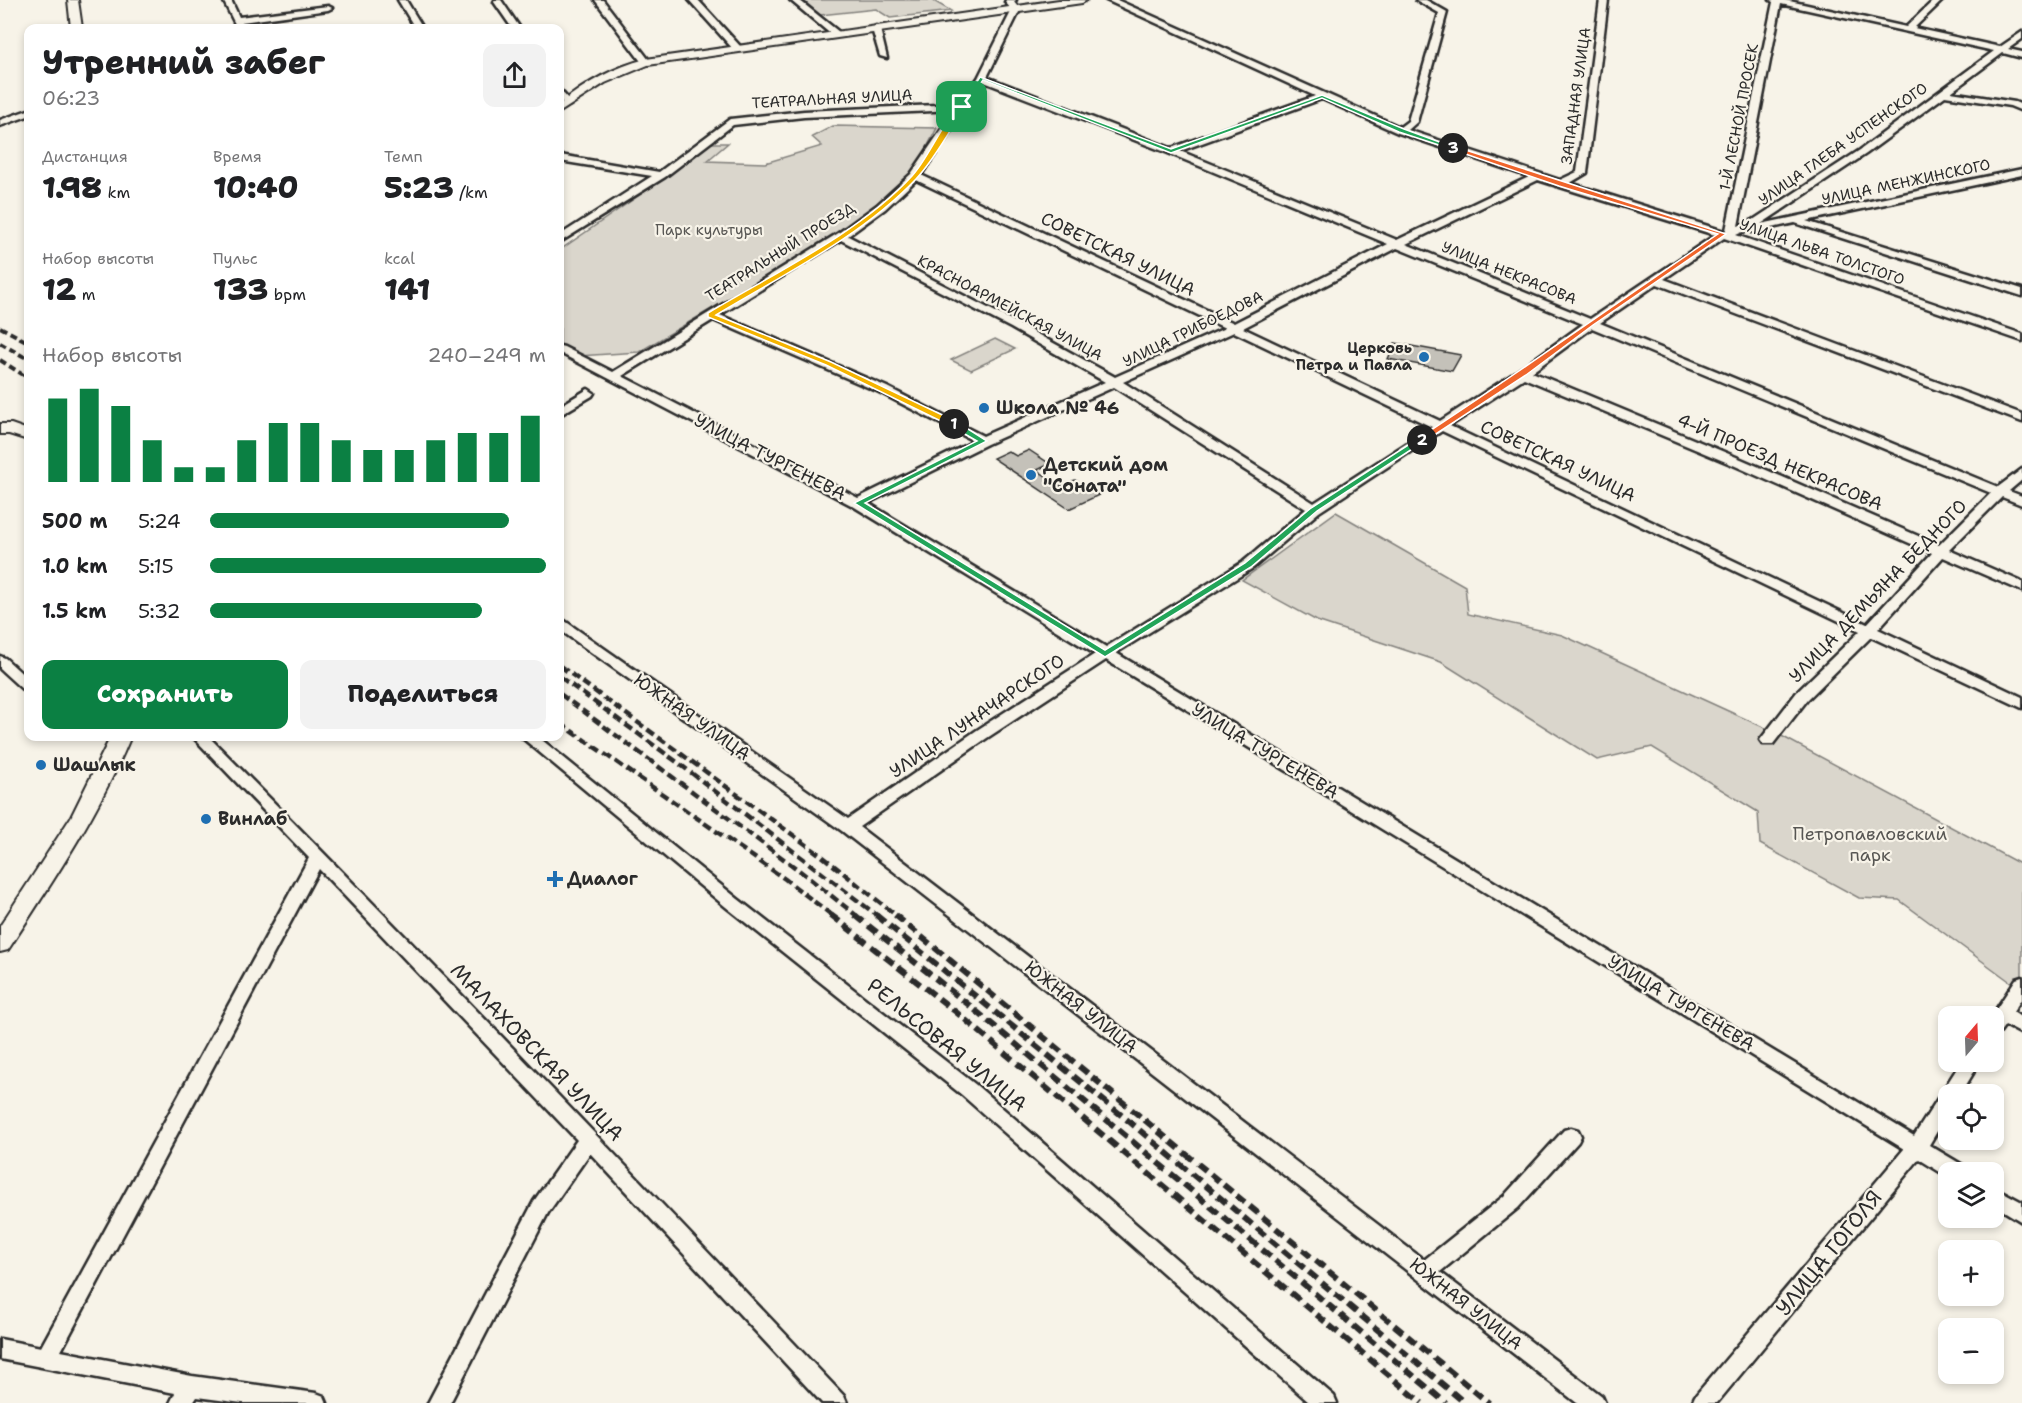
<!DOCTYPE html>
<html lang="ru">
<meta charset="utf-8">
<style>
body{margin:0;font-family:"Shantell Sans",sans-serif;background:#f2f2f2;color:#202124;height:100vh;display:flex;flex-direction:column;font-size:22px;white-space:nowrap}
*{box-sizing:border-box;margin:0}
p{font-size:20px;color:#757577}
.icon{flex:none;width:33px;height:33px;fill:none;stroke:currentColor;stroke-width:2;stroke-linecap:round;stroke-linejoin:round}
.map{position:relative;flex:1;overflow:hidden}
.side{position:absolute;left:24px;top:24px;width:540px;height:717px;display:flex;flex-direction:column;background:#fff;border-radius:12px;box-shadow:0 3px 9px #0003}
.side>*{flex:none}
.needle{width:39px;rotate:19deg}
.tools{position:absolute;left:1938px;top:1006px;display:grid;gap:12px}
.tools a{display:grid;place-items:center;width:66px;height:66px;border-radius:12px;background:#fff;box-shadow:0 3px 9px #0003;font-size:30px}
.pin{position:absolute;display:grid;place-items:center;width:51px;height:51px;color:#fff;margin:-26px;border-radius:12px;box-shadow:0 3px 9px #0006}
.km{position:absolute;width:30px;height:30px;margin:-15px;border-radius:50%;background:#222;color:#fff;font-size:16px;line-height:30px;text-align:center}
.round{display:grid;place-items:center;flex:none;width:63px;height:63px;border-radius:12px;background:#f2f2f2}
.overview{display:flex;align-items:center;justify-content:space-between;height:102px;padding:0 18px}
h1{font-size:33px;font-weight:800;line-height:45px}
.metrics{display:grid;grid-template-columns:repeat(3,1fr);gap:9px;height:102px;padding:6px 18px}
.metrics div{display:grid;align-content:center}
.metrics b{font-size:30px;font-weight:800}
.metrics small{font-size:16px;font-weight:400}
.metrics p{font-size:16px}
.chart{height:168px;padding:12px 18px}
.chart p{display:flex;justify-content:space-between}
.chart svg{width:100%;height:108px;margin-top:6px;stroke:#0b8043;stroke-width:6}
.cta{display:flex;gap:12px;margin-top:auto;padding:12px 18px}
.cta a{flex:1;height:69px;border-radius:12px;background:#0b8043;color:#fff;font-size:24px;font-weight:800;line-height:69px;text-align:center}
.cta a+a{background:#f2f2f2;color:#202124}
ul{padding:0 18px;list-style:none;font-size:20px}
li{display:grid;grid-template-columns:96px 72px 1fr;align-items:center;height:45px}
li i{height:15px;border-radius:8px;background:#0b8043}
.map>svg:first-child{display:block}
.green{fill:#dad6cc;stroke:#82807c;stroke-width:1.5}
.building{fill:#c4c1b9;stroke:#2b2b2b;stroke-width:1.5}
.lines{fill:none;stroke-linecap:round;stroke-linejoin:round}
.minor-casing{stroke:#2b2b2b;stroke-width:5}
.major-casing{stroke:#2b2b2b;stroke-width:4}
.minor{fill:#f7f3e8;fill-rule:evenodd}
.major{fill:#f7f3e8;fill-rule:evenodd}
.rail-far2{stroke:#2b2b2b;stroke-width:4;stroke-dasharray:7 4;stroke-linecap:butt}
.rail-far1{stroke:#2b2b2b;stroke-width:4.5;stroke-dasharray:9 4.5;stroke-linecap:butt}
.rail{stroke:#2b2b2b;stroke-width:6;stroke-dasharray:11 6;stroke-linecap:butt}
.split-1{fill:#f5b400;stroke:#fff;stroke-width:1.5}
.split-2{fill:#22a559;stroke:#fff;stroke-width:1.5}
.split-3{fill:#f0652b;stroke:#fff;stroke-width:1.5}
.split-4{fill:#22a559;stroke:#fff;stroke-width:1.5}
.poi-dot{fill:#1f6fb2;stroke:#f7f3e8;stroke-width:2}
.labels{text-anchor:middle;stroke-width:4.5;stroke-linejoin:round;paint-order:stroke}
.far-street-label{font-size:15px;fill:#2b2b2b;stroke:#f7f3e8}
.far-park-label{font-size:15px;fill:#575653;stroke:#f7f3e8}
.far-poi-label{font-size:15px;font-weight:bold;fill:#2b2b2b;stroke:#f7f3e8;text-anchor:end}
.street-label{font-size:18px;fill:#2b2b2b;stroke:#f7f3e8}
.poi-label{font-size:18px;font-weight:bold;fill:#2b2b2b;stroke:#f7f3e8;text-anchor:start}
.park-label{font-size:18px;fill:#575653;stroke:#f7f3e8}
.near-street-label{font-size:21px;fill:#2b2b2b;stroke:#f7f3e8}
</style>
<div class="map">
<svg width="2022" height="1403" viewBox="0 0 2022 1403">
<rect width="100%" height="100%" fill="#f7f3e8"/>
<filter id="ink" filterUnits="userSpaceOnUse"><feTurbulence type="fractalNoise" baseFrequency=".0167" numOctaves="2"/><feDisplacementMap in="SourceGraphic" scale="12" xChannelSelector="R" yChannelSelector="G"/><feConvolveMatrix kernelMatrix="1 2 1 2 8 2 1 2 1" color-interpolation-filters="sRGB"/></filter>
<g filter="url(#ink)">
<!-- green -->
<path class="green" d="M803,0H932L951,11L890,18L876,9L820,15Z
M833,126L937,128L916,168L888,199L832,237L639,352L578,356L560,345V250L657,183L706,143H728L707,161L765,163L822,146L812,137Z
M995,339L1015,349L971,370L951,360Z
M1336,512L1465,586L1468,614L1562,635L1774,732L2022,865V976L2016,986L1899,900L1859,898L1760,844L1758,812L1652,747L1597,760L1441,662L1317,621L1242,580Z"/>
<!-- building -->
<path class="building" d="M1395,343L1461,355L1452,371L1388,359Z
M1029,450L1050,464L1037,470L1061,486L1075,480L1099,495L1069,509L993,458L1008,451L1016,456Z"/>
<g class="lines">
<!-- minor casing -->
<g class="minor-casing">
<path id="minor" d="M223,0H231L239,17L328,6L332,8L328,10L242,22L243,28H237Z
M398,0H406L423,28H415Z
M495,0H501L520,28H512L494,2Z
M595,0H603L649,60V64H643Z
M689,0H698L740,46V50H734Z
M790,0H799L839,32V36H833Z
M1006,0H1016L1014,2L1020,10L987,77L1171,148L1315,96L1106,0H1117L1400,127L1408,121L1439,13L1416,0H1426L1447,12L1417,122L1408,130L1560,180L1577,172L1600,0H1608L1587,173L1570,183L1724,231L1726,230L1773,2L1770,0H1785L1906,27L1934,0H1943L1914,28L2000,47L2022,32V39L2008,49L2022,52V58L2003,53L1951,92L2015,102L2022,105V111L2010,106L1945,96L1866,154L1761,224L2022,169V175L1806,221L2022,289V296L1795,223L1752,232L1747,230L1736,235L2022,334V341L1724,238L1664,279L2022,414V422L1657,284L1600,323L1998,487L2022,469V480L2009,491L2022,496V505L2002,497L1949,550L2022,582V591L1943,557L1878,629L2022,697V708L1871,637L1808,699L1773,744H1763L1760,740L1797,692L1860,631L1442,431L1319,512L1253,568L1116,653L1914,1136L1961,1062H1980L1960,1095H1948V1113L1929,1145L1966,1167L1969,1173H1948V1177L1919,1159L1717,1403H1692L1695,1396L1904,1149L1106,660L987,738L859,827L1424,1260L1504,1196L1564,1130L1571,1128L1578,1130L1581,1136L1578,1142L1518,1208L1440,1272L1602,1396L1605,1403H1577L842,831L560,630V620L565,621L848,819L977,730L1095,654L853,506L560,353V346L564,347L613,372L837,234L877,205L911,174L955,110L804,117L733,125L665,177L560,242V235L652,176L560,161V155L659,172L730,119L804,111L959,104L978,78L1012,10L1005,2ZM1781,4L1994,51L1860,150L1753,220L1738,226ZM984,82L1168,153L1388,244L1234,323L921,175ZM1322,99L1398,133L1529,177L1397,240L1180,151ZM916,180L1225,328L1115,377L1019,324L848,236L885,209ZM1538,180L1557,186L1715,235L1590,319L1406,244ZM841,240L1011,328L1105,382L983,436L887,387L720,315ZM1397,248L1583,324L1519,370L1440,421L1243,328ZM713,320L879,392L974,441L858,498L622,376ZM1592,328L1991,493L1939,545L1741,459L1532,372ZM1234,332L1432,427L1314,503L1123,382ZM1524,378L1733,465L1932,553L1867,624L1450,426ZM1114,387L1306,509L1243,562L1106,647L868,503L987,444Z
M876,26L880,29L887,58L880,56L872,29Z
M560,90L570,101V105H564L560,99Z
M28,110V116L0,126V120Z
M588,389L594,393L592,396L560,415V406Z
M0,656L5,658L28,679V692L23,690L0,669Z
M192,736H208C424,953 634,1174 844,1396L847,1403H822L590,1153L548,1213L450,1403H428L534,1201L577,1140L319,869L61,1351L192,1376L316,1393L324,1396L327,1403H242L197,1397L193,1403H170L175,1393L0,1359V1339L41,1347L309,858Z
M520,736H537L738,899L976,1085L1334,1396L1337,1403H1310L962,1095L726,907Z
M2022,977V998L2013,1012L2022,1018V1034L2005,1025L2000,1032L1994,1034V1017H1991L2016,979Z
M1994,1187L2022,1202V1222L1994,1205Z"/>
</g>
<!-- major casing -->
<g class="major-casing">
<path id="major" d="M68,0H78L82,28H71Z
M1059,0H1087L1082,3L648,65L605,83L560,112V104C585,83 614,67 646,59Z
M0,424H11L28,430V440L9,434H0Z
M111,736H131C99,813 53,881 8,950L0,952V926L71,817Z"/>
</g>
<!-- minor -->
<use href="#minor" class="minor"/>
<!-- major -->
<use href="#major" class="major"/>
<!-- rail-far2 -->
<path class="rail-far2" d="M0,327L28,342
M0,343L28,359
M0,360L28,378"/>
<!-- rail-far1 -->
<path class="rail-far1" d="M560,666L822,856L897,916
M560,677L677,762L878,916
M560,694L800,871L857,916
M560,723L785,879L833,916"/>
<!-- rail -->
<path class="rail" d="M831,915L956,1012L1422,1403
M855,915L969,1005L1446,1403
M876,915L1131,1123L1465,1403
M895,915L1489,1403"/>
</g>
</g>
<!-- split-1 -->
<path class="split-1" d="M962,105L965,107C950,130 935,159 916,179C861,237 784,274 716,315L831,362L957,422V426H951L826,365L708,317V313C773,274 861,232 912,176C929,158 944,118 962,105Z"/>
<!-- split-2 -->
<path class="split-2" d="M951,422H957L987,441L865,503L1105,650L1245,563L1311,508L1419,438L1426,440L1317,511L1251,567L1105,657L854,503L977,441L951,426Z"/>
<!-- split-3 -->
<path class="split-3" d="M1453,146L1726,234L1593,325L1526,375L1422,443L1418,440L1419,438C1520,372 1618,302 1718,234L1559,186L1451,149Z"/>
<!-- split-4 -->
<path class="split-4" d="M980,77L1171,149L1322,95L1404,129L1456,148L1451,149L1399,132L1322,98L1171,153L983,80L964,108H960Z"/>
<!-- markers -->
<g class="poi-dot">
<circle cx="1424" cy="357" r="6"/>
<circle cx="984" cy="408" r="6"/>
<circle cx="1031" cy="475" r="6"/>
<circle cx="41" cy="765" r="6"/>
<circle cx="206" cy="819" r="6"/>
<path d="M552 870h6v6h6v6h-6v6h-6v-6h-6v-6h6z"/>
</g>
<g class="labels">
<!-- far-street labels -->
<g class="far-street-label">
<text transform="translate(1576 96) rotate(-82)" y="5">ЗАПАДНАЯ УЛИЦА</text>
<text transform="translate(832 99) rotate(-3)" y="5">ТЕАТРАЛЬНАЯ УЛИЦА</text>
<text transform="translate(1739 117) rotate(-79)" y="5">1-Й ЛЕСНОЙ ПРОСЕК</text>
<text transform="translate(1843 144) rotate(-35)" y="5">УЛИЦА ГЛЕБА УСПЕНСКОГО</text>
<text transform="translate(1906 182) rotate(-12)" y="5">УЛИЦА МЕНЖИНСКОГО</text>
<text transform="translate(780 252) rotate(-32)" y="5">ТЕАТРАЛЬНЫЙ ПРОЕЗД</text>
<text transform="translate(1822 252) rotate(19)" y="5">УЛИЦА ЛЬВА ТОЛСТОГО</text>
<text transform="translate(1509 273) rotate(22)" y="5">УЛИЦА НЕКРАСОВА</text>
<text transform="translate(1010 308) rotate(28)" y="5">КРАСНОАРМЕЙСКАЯ УЛИЦА</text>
<text transform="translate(1193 329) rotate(-26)" y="5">УЛИЦА ГРИБОЕДОВА</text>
</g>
<!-- far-park labels -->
<g class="far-park-label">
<text x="709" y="235">Парк культуры</text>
</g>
<!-- far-poi labels -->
<g class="far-poi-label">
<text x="1412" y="353">Церковь<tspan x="1412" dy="17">Петра и Павла</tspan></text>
</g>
<!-- street labels -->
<g class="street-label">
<text transform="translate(1118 254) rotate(26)" y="6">СОВЕТСКАЯ УЛИЦА</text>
<text transform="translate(770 457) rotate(27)" y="6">УЛИЦА ТУРГЕНЕВА</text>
<text transform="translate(1558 461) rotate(25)" y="6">СОВЕТСКАЯ УЛИЦА</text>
<text transform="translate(1780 462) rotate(23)" y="6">4-Й ПРОЕЗД НЕКРАСОВА</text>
<text transform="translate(1878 591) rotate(-46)" y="6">УЛИЦА ДЕМЬЯНА БЕДНОГО</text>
<text transform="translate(977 716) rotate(-34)" y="6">УЛИЦА ЛУНАЧАРСКОГО</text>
<text transform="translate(692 717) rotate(35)" y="6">ЮЖНАЯ УЛИЦА</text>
<text transform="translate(1265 751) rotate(31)" y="6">УЛИЦА ТУРГЕНЕВА</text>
<text transform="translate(1681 1003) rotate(31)" y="6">УЛИЦА ТУРГЕНЕВА</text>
<text transform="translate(1081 1007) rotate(38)" y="6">ЮЖНАЯ УЛИЦА</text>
<text transform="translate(1466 1304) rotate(38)" y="6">ЮЖНАЯ УЛИЦА</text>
</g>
<!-- poi labels -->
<g class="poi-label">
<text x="996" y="414">Школа № 46</text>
<text x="1043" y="471">Детский дом<tspan x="1043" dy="21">"Соната"</tspan></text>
<text x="53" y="771">Шашлык</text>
<text x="218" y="825">Винлаб</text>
<text x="567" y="885">Диалог</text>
</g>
<!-- park labels -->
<g class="park-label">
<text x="1870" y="840">Петропавловский<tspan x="1870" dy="21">парк</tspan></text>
</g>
<!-- near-street labels -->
<g class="near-street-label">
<text transform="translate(947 1045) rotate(39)" y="7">РЕЛЬСОВАЯ УЛИЦА</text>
<text transform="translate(537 1052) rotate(46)" y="7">МАЛАХОВСКАЯ УЛИЦА</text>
<text transform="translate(1829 1253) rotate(-51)" y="7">УЛИЦА ГОГОЛЯ</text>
</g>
</g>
</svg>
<div class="tools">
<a><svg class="needle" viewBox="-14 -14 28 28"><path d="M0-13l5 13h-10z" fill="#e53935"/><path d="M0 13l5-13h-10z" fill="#757577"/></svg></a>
<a><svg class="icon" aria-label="locate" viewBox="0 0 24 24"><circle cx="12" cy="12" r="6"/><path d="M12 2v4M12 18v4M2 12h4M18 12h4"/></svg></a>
<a><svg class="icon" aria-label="layers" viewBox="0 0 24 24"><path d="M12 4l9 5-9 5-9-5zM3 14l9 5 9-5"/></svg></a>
<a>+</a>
<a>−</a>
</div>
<div class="pin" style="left:962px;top:107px;background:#1e9e55"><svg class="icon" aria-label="arrive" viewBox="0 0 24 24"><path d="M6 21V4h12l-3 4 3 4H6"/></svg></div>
<b class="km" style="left:954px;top:424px">1</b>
<b class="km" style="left:1422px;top:440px">2</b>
<b class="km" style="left:1453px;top:148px">3</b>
<section class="side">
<div class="overview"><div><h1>Утренний забег</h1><p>06:23</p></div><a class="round"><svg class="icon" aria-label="share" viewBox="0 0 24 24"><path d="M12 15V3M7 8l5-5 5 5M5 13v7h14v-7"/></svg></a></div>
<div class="metrics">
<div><p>Дистанция</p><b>1.98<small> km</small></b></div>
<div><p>Время</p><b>10:40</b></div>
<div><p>Темп</p><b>5:23<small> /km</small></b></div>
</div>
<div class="metrics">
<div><p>Набор высоты</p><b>12<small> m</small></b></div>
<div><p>Пульс</p><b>133<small> bpm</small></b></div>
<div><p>kcal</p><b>141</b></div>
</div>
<div class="chart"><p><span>Набор высоты</span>240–249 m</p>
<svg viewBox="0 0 160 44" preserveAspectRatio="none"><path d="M5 44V10M15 44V6M25 44V13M35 44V27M45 44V38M55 44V38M65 44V27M75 44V20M85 44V20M95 44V27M105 44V31M115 44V31M125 44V27M135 44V24M145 44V24M155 44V17"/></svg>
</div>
<ul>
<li><b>500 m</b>5:24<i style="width:89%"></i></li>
<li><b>1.0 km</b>5:15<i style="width:100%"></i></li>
<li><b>1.5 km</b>5:32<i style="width:81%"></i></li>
</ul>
<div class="cta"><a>Сохранить</a><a>Поделиться</a></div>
</section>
</div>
